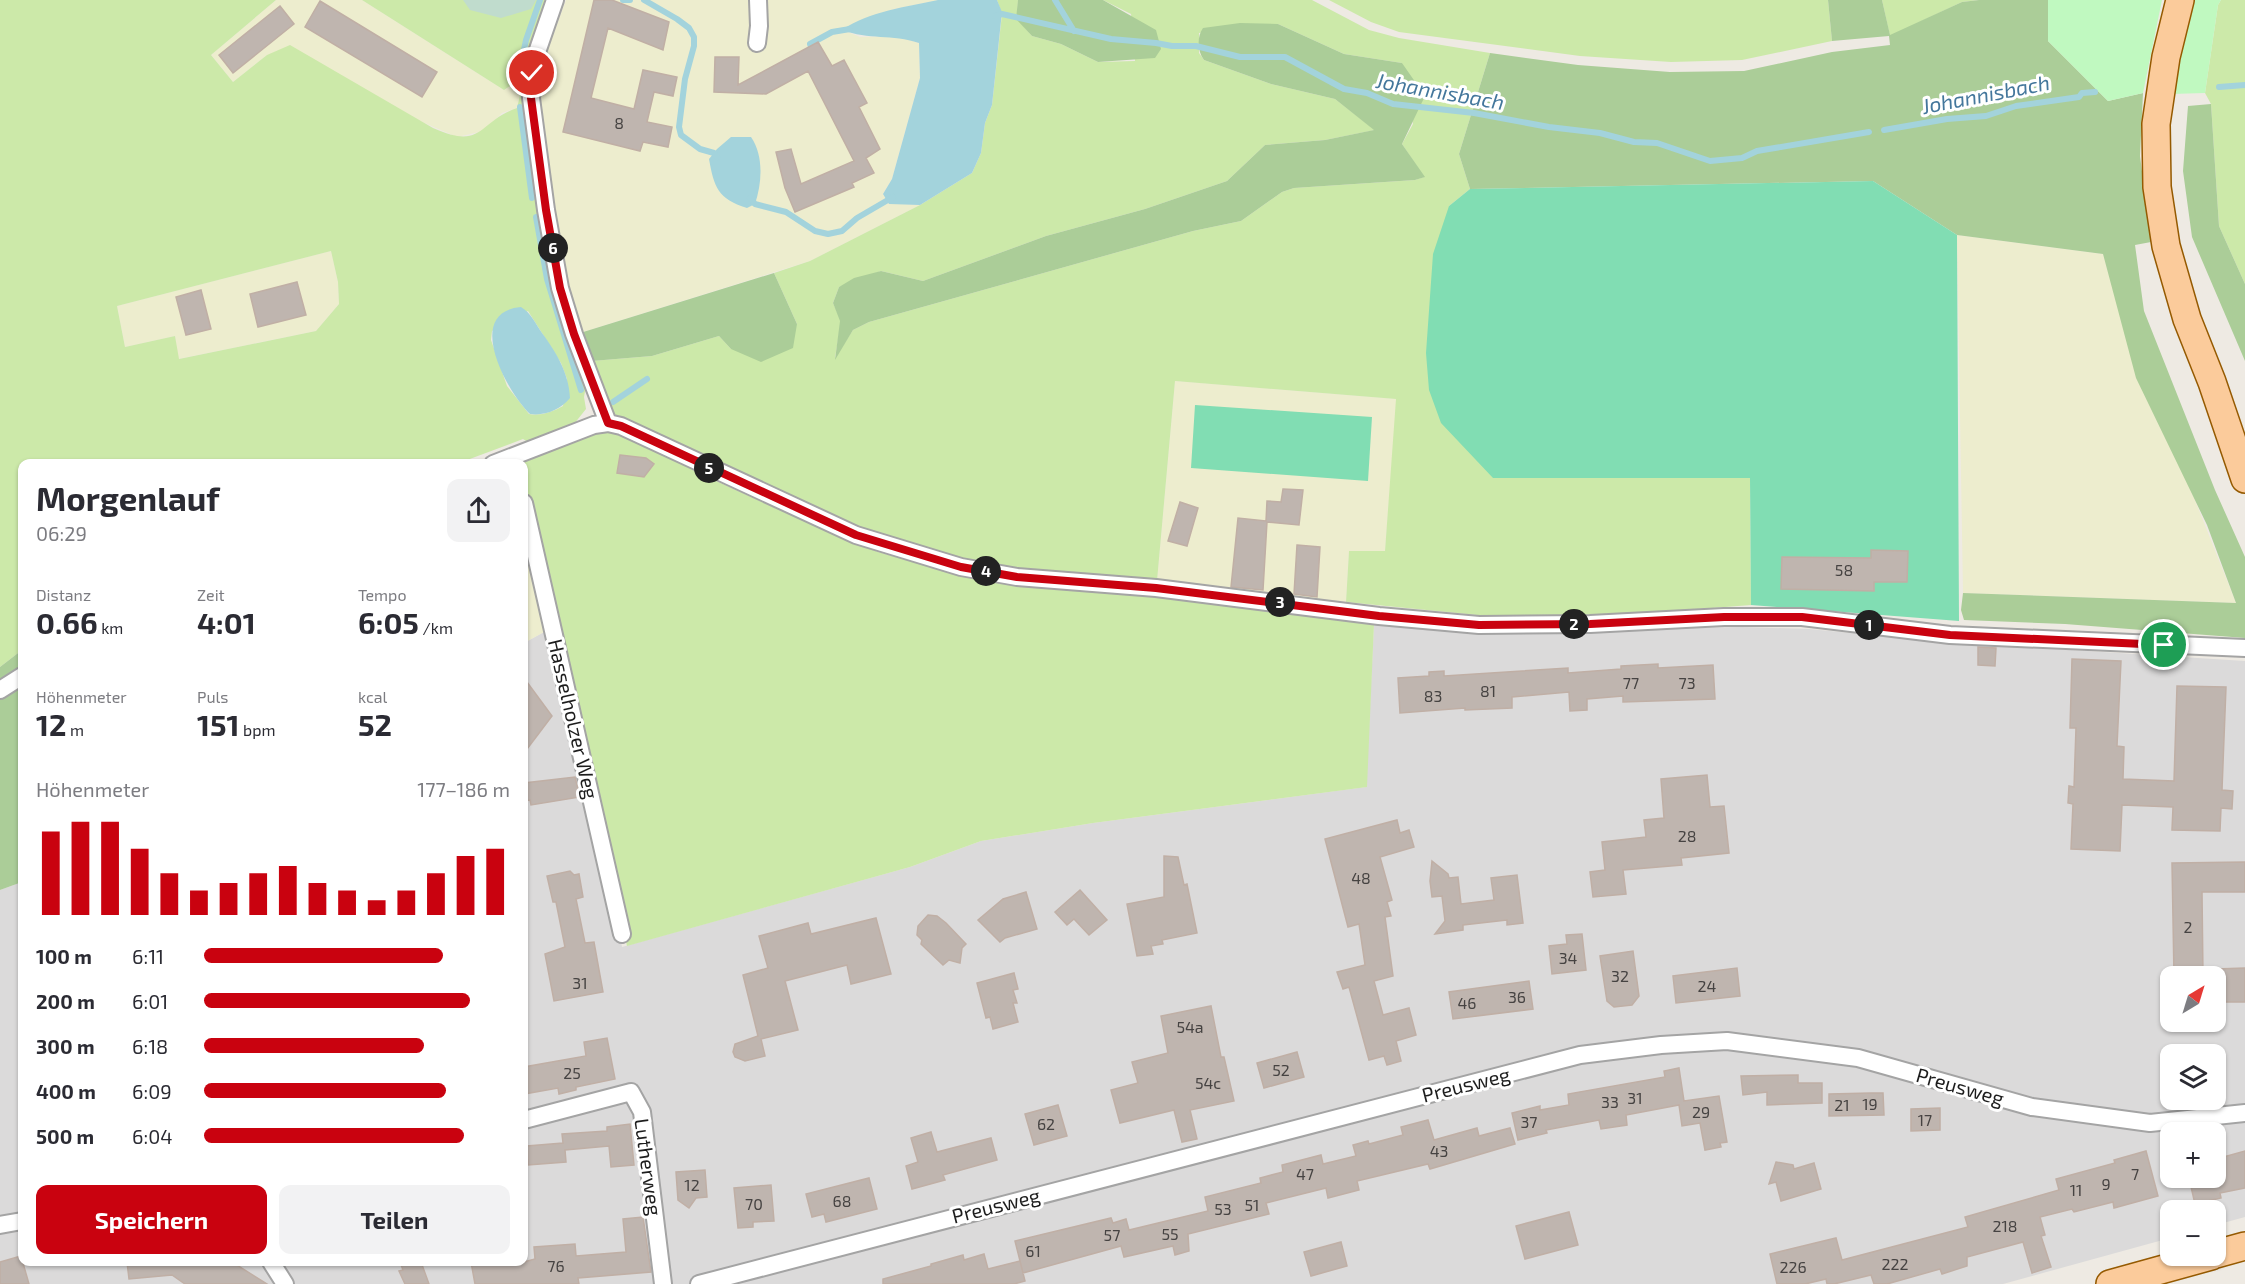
<!DOCTYPE html>
<html lang="de">
<meta charset="utf-8">
<style>
body{margin:0;font-family:"Exo 2",sans-serif;background:#f2f2f3;color:#2b2b33;height:100vh;display:flex;flex-direction:column;font-size:22px;white-space:nowrap}
*{box-sizing:border-box;margin:0}
p{font-size:20px;color:#7c7c81}
.icon{flex:none;width:33px;height:33px;fill:none;stroke:currentColor;stroke-width:2;stroke-linecap:round;stroke-linejoin:round}
.map{position:relative;flex:1;overflow:hidden}
.details{position:absolute;left:18px;top:459px;width:510px;height:807px;display:flex;flex-direction:column;background:#fff;border-radius:12px;box-shadow:0 2px 4px #0004}
.details>*{flex:none}
.needle{width:39px;rotate:38deg}
.buttons{position:absolute;left:2160px;top:966px;display:grid;gap:12px}
.buttons a{display:grid;place-items:center;width:66px;height:66px;border-radius:12px;background:#fff;box-shadow:0 2px 4px #0004;font-size:30px}
.pin{position:absolute;display:grid;place-items:center;width:51px;height:51px;color:#fff;margin:-26px;border:3px solid #fff;border-radius:50%;box-shadow:0 2px 6px #0007}
.km{position:absolute;width:30px;height:30px;margin:-15px;border-radius:50%;background:#222;color:#fff;font-size:16px;line-height:30px;text-align:center}
.round{display:grid;place-items:center;flex:none;width:63px;height:63px;border-radius:12px;background:#f2f2f3}
.headline{display:flex;align-items:center;justify-content:space-between;height:102px;padding:0 18px}
h1{font-size:33px;font-weight:700;line-height:45px}
.figures{display:grid;grid-template-columns:repeat(3,1fr);gap:9px;height:102px;padding:6px 18px}
.figures div{display:grid;align-content:center}
.figures b{font-size:30px;font-weight:700}
.figures small{font-size:16px;font-weight:400}
.figures p{font-size:16px}
.chart{height:168px;padding:12px 18px}
.chart p{display:flex;justify-content:space-between}
.chart svg{width:100%;height:108px;margin-top:6px;stroke:#c9020f;stroke-width:6}
.primary-button{display:flex;gap:12px;margin-top:auto;padding:12px 18px}
.primary-button a{flex:1;height:69px;border-radius:12px;background:#c9020f;color:#fff;font-size:24px;font-weight:700;line-height:69px;text-align:center}
.primary-button a+a{background:#f2f2f3;color:#2b2b33}
ul{padding:0 18px;list-style:none;font-size:20px}
li{display:grid;grid-template-columns:96px 72px 1fr;align-items:center;height:45px}
li i{height:15px;border-radius:8px;background:#c9020f}
.map>svg:first-child{display:block}
.residential{fill:#dbdada;fill-rule:evenodd}
.farmland{fill:#ededce}
.grass{fill:#cce9a9;fill-rule:evenodd}
.forest{fill:#abcd98}
.wetland{fill:#c0dccd}
.park{fill:#c0f9c0}
.pitch{fill:#81ddb3}
.water{fill:#a3d3dc}
.lines{fill:none;stroke-linecap:round;stroke-linejoin:round}
.stream{stroke:#a3d3dc;stroke-width:6}
.building{fill:#bfb5af;stroke:#c0afa5;stroke-width:1.5}
.minor-casing{stroke:#a4a4a4;stroke-width:20}
.primary-casing{stroke:#955a01;stroke-width:30}
.minor{stroke:#fff;stroke-width:16}
.primary{stroke:#fbcb9b;stroke-width:27}
.route-casing{stroke:#fff;stroke-width:12}
.route{stroke:#c9020f;stroke-width:8}
.labels{text-anchor:middle;stroke-width:6;stroke-linejoin:round;paint-order:stroke}
.number-label{font-size:16px;fill:#464342}
.street-label{font-size:20px;fill:#1d1d1d;stroke:#fff}
.water-label{font-size:21px;font-style:italic;fill:#44779c;stroke:#fff}
</style>
<div class="map">
<svg width="2245" height="1284" viewBox="0 0 2245 1284">
<rect width="100%" height="100%" fill="#eeeae3"/>
<!-- residential -->
<path class="residential" d="M1374,624L1473,631L1742,627L1809,629L1947,642L2245,661V1217L2216,1225V1210H2170V1238L2003,1284H0V890L22,882V1262H524V643L544,632L617,918L622,947L910,867L981,841L1093,823L1366,787ZM2170,976H2216V1022H2170ZM2170,1054H2216V1100H2170ZM2170,1132H2216V1178H2170Z"/>
<!-- farmland -->
<path class="farmland" d="M276,0H362L504,90L519,80L520,95L517,108L502,113L484,131L457,137L267,55L233,82L211,55Z
M566,0H940L894,9L843,30L860,37L897,36L919,43L920,78L892,179L883,194L889,203L920,205L810,261L580,333L565,277L539,101L543,62Z
M1957,235L2103,254L2120,312L2236,603L1963,593Z
M331,251L338,282L339,304L316,331L178,359L175,336L125,347L117,306Z
M1175,381L1397,399L1385,551H1349L1346,602L1157,581Z
M524,539L544,632L524,643Z"/>
<!-- grass -->
<path class="grass" d="M0,0H276L211,55L233,82L267,55L290,45L433,128C484,151 478,121 517,108L520,95H524L586,386L584,397L586,409L574,424L528,442L523,439L459,463L22,464V650L0,667ZM331,251L338,282L339,304L316,331L179,359L175,336L125,347L117,306ZM528,311L561,363L567,379L563,406C552,412 542,416 529,414L507,386L491,340L492,331Z
M362,0H545L519,80L504,90Z
M997,0H1018L1017,19L1032,36L1061,44L1098,62L1135,61L1131,14L1103,0H1312L1369,30L1399,38L1490,53L1459,154L1470,189L1449,206L1493,478H1750L1751,605L1582,618L1487,616L1346,602L1349,551H1385L1396,399L1175,381L1157,581L1016,568L932,553L872,536L612,413L592,361L652,356L719,336L731,349L797,324L774,273L810,261L920,205L972,173L981,153L985,123L992,105L1002,14ZM1278,24L1344,54L1402,63L1413,124L1402,144L1424,177L1415,180L1294,188L1282,192L1241,221L1193,231L869,322L853,330L835,358L841,321L833,303L839,287L881,271L923,281L1046,236L1145,209L1227,181L1265,145L1325,140L1375,130L1335,99L1271,84L1204,60L1199,53V33Z
M1329,0H1828L1832,41L1742,60L1671,62L1580,56L1399,32L1371,22Z
M1882,0H1979L1962,2L1890,36Z
M2221,0H2245V284L2219,226L2211,104L2205,93L2218,5Z
M611,431L624,435L703,475L793,516L878,552L928,566L1018,583L1153,595L1325,616L1374,624L1367,787L1093,823L981,841L910,867L627,946L524,481L525,462L587,436Z"/>
<!-- forest -->
<path class="forest" d="M1018,0H1103L1156,30L1161,49L1155,58L1098,62L1061,44L1032,36L1016,19Z
M1828,0H1882L1890,35L1962,2L1979,0H2048V41L2108,101L2143,93L2140,156L2151,242L2135,245L2144,311L2215,490L2245,557V638L2065,624L1964,620L1961,610L1963,593L2236,603L2207,525L2136,378L2103,254L1957,235L1873,181L1470,189L1459,154L1490,53L1578,65L1670,72L1744,71L1832,52L1890,45L1889,36L1832,41Z
M1240,23L1278,24L1344,54L1402,63L1425,96L1402,144L1425,177L1415,180L1294,188L1282,192L1241,221L1193,231L869,322L853,330L835,360L840,321L833,303L839,287L854,278L881,271L923,281L1046,236L1145,209L1227,181L1265,145L1325,140L1374,130L1335,99L1271,84L1204,60C1197,51 1197,36 1203,28Z
M2211,104L2219,226L2245,284V361L2192,237L2183,171L2188,106Z
M774,273L797,324L793,348L761,362L731,349L719,336L652,356L592,361L580,333Z
M22,650V882L0,890V667Z"/>
<!-- wetland -->
<path class="wetland" d="M463,0H536L531,9L501,18L470,10Z"/>
<!-- park -->
<path class="park" d="M2048,0H2162L2143,93L2108,101L2048,41Z
M2195,0H2221L2218,5L2205,93L2171,94L2181,45Z"/>
<!-- pitch -->
<path class="pitch" d="M1873,181L1957,235L1959,621L1751,605L1750,478H1493L1441,423L1429,390L1426,353L1433,254L1449,206L1470,189Z
M1195,405L1372,417L1368,481L1191,468Z"/>
<!-- water -->
<path class="water" d="M938,0H997L1002,12L992,105L985,123L981,153L972,173L920,205L889,204L883,194L892,179L920,78L919,43C892,34 869,40 842,30C870,11 906,7 938,0Z
M731,137H751C764,156 762,183 755,204L747,208C718,199 714,187 709,159L717,149Z
M521,307C532,314 535,323 542,333C556,352 569,373 570,398C560,410 545,416 530,414C507,392 463,312 521,307Z"/>
<g class="lines">
<!-- stream -->
<path class="stream" d="M623,0H630
M644,0L677,19L689,28L694,37V46L685,79L679,127L681,135L700,149L714,153L717,157
M1055,0L1074,31
M995,16L1002,14L1111,39L1156,43L1172,46H1196L1240,57H1285L1344,89L1367,93L1393,104L1474,113L1549,127L1600,133L1634,142L1657,143L1710,161L1742,158L1757,151L1869,132
M813,52L810,44L832,32L850,29
M519,73L526,40L540,0
M2219,87L2245,85
M520,107L532,198
M1884,130L1947,119L1986,116L2016,106L2079,97L2082,93L2095,92
M750,198L755,204L786,212L815,231L828,234L842,231L857,218L893,197
M536,217L547,279L581,390
M613,402L647,379"/>
</g>
<!-- building -->
<path class="building" d="M594,0H612L669,22L663,50L608,28L591,98L634,109L643,70L677,77L673,96L654,92L647,122L672,127L668,147L643,142L640,151L563,132Z
M320,1L437,72L422,97L305,27Z
M280,6L294,24L233,73L219,55Z
M818,42L832,66L844,60L867,103L859,107L880,149L866,158L874,173L852,183L854,187L795,212L785,188L776,152L791,149L801,184L854,161L808,71L766,94L714,92L715,57H739L738,85Z
M297,282L306,315L258,327L250,294Z
M201,290L211,329L186,335L176,297Z
M620,455L646,458L654,464L644,477L617,473Z
M1283,489L1303,490L1299,525L1267,522L1263,590L1231,587L1238,518L1266,521L1267,501L1281,502Z
M1180,502L1198,508L1187,546L1168,541Z
M1297,545L1320,547L1317,597L1294,594Z
M1871,550L1908,551L1907,582H1874V591L1781,589L1782,557L1871,558Z
M1978,647L1996,648L1995,666L1978,665Z
M2072,659L2121,661L2117,746L2124,747L2123,779L2174,781L2177,686L2226,687L2222,790L2233,791L2232,809L2221,808L2220,831L2172,830L2173,807L2122,805L2120,851L2071,849L2073,804L2068,803L2069,786L2074,787L2076,728H2070Z
M1658,664V668L1713,665L1715,699L1623,702V696L1587,699V710L1570,711L1569,692L1512,697V708L1465,710V708L1400,713L1398,678L1429,676V672L1444,671V676L1568,668V673L1621,669V666Z
M524,678L552,716L524,753Z
M1707,775L1710,807L1724,806L1729,853L1681,858L1682,865L1623,870L1626,894L1593,897L1590,872L1605,870L1602,842L1646,837L1644,820L1664,818L1661,779Z
M575,777L580,797L531,805L530,800L524,801V783Z
M1397,820L1400,833L1409,830L1414,847L1380,857L1392,900L1387,902L1391,916L1385,917L1393,976L1374,981L1383,1015L1409,1008L1416,1035L1396,1041L1401,1061L1387,1065L1384,1056L1369,1060L1349,987L1343,989L1337,972L1365,965L1359,924L1348,927L1325,839Z
M1164,856L1178,857L1184,885L1187,884L1197,933L1162,940L1163,944L1151,946L1153,954L1137,956L1127,904L1164,897Z
M1432,861L1448,874L1449,878L1458,877L1461,904L1494,900L1491,878L1517,875L1523,923L1507,925V920L1463,925V930L1435,934L1445,921L1442,896L1432,897L1430,881Z
M2245,862V892H2202L2203,976H2174L2172,863Z
M570,871L574,875L579,874L583,897L576,899L585,943L594,942L603,992L554,1001L545,954L565,947L556,902H553L547,876Z
M1080,890L1107,920L1089,935L1074,919L1067,925L1055,912Z
M1026,892L1037,929L1005,938L1000,942L978,920L1003,899Z
M928,915L937,916L946,923L966,944L962,948L960,963L949,960L943,965L921,944L922,940L917,935L918,926Z
M876,918L891,974L851,984L847,965L785,981L798,1030L761,1039L765,1056L745,1061L735,1057L733,1052L735,1044L758,1036L743,975L768,968L759,936L808,923L811,934Z
M1582,934L1586,970L1552,974L1549,946L1567,944L1566,935Z
M1633,951L1639,996L1632,1005L1614,1007L1607,1001L1600,956Z
M1737,968L1740,996L1676,1003L1673,976Z
M2245,968V1002H2216V969Z
M1014,973L1018,989L1013,990L1017,1003H1013L1018,1022L993,1029L990,1017L986,1018L977,983Z
M1529,981L1533,1009L1453,1019L1449,992Z
M1211,1006L1221,1057H1224L1234,1101L1190,1110L1197,1139L1182,1142L1174,1110L1120,1123L1111,1090L1138,1083L1132,1062L1168,1053L1161,1016Z
M607,1038L615,1079L576,1087V1090L559,1094L558,1088L524,1094V1067L586,1056L584,1042Z
M1297,1052L1304,1077L1264,1088L1257,1063Z
M1679,1068L1684,1101L1719,1096L1727,1142L1720,1143L1721,1147L1705,1150L1700,1123L1682,1126L1679,1105L1626,1115L1627,1125L1601,1129L1599,1120L1546,1130L1547,1133L1518,1140L1512,1113L1540,1106V1110L1569,1105L1568,1094L1665,1077L1664,1071Z
M1798,1075V1083H1822V1103L1767,1105V1092L1743,1095L1741,1076Z
M1871,1093H1883L1884,1115L1829,1116V1094Z
M1058,1105L1067,1136L1034,1145L1025,1114Z
M1940,1108V1130L1911,1131V1109Z
M1428,1120L1434,1140L1477,1128L1479,1136L1510,1128L1515,1144L1430,1169L1428,1164L1357,1181L1359,1190L1328,1198L1326,1188L1266,1203L1269,1214L1188,1234L1189,1251L1175,1255L1173,1246L1124,1257L1121,1246L1023,1273L1015,1241L1111,1218L1113,1223L1126,1219L1129,1230L1208,1211L1205,1197L1261,1183L1260,1178L1283,1172L1282,1165L1321,1155L1323,1164L1356,1156L1353,1145L1368,1141L1369,1144L1403,1135L1401,1127Z
M630,1124L634,1165L611,1167L609,1146L565,1150L566,1162L528,1165L527,1146L563,1143L562,1134L607,1131V1127Z
M931,1132L937,1152L991,1138L997,1160L943,1175L945,1180L912,1189L906,1166L918,1162L911,1138Z
M2146,1151L2158,1196L2114,1208L2113,1202L2074,1212L2072,1209L2040,1217L2045,1235L2041,1236L2051,1267L2032,1273L2023,1242L1967,1257V1266L1942,1274L1940,1269L1887,1284H1874L1871,1275L1834,1284H1827L1826,1279L1805,1284H1777L1770,1254L1836,1238L1842,1260L1968,1227L1965,1217L2059,1190L2056,1179L2115,1163L2114,1160Z
M2245,1151V1188L2220,1193L2221,1198L2195,1204L2189,1178H2216V1159Z
M1776,1162L1793,1165L1794,1169L1814,1163L1821,1189L1781,1201L1776,1182L1769,1184Z
M705,1170L707,1197L696,1198L689,1208L678,1200L676,1172Z
M869,1178L877,1209L826,1222L824,1214L812,1217L806,1194Z
M771,1185L774,1221L753,1222V1227L738,1228L734,1188Z
M1569,1212L1578,1245L1525,1259L1516,1226Z
M643,1217L651,1272L578,1278L579,1284H475L471,1262H524L535,1259L534,1247L575,1244L576,1256L626,1252L623,1219Z
M1341,1242L1347,1266L1311,1276L1304,1252Z
M984,1254L988,1269L1020,1261L1025,1281L1014,1284H883V1279L931,1266V1264L963,1255L964,1260Z
M21,1256L29,1284H0V1262Z
M127,1262H232L267,1284H185L172,1275L129,1279Z
M400,1262H421L429,1284H405L399,1271L403,1270Z"/>
<g class="lines">
<!-- minor casing -->
<g class="minor-casing">
<path id="minor" d="M555,0L535,58L531,98L546,210L560,288L574,334L608,423
M757,43L759,26L758,0
M493,464L594,425L608,423L621,426L856,535L961,567L1017,577L1156,588L1379,616L1479,625L1590,624L1724,617H1802L1950,635L2245,648
M524,503L622,934
M0,690L22,676
M524,1120L631,1092L642,1112L663,1284
M0,1225L22,1221
M271,1262L285,1284
M699,1284L1580,1055L1661,1045L1727,1041L1858,1058L2032,1107L2150,1123L2245,1113"/>
</g>
<!-- primary casing -->
<g class="primary-casing">
<path id="primary" d="M2180,0L2166,57L2156,124L2157,187L2166,246L2187,319L2212,382L2245,479
M2216,1254L2245,1246
M2110,1284L2211,1256"/>
</g>
<!-- minor -->
<use href="#minor" class="minor"/>
<!-- primary -->
<use href="#primary" class="primary"/>
</g>
<g class="lines">
<!-- route casing -->
<g class="route-casing">
<path id="route" d="M532,73L531,98L546,210L560,288L574,334L608,423L621,426L856,535L961,567L1017,577L1156,588L1379,616L1479,625L1590,624L1724,617H1802L1950,635L2164,645"/>
</g>
<!-- route -->
<use href="#route" class="route"/>
</g>
<g class="labels">
<!-- number labels -->
<g class="number-label">
<text x="619" y="129">8</text>
<text x="1844" y="576">58</text>
<text x="1631" y="689">77</text>
<text x="1687" y="689">73</text>
<text x="1488" y="697">81</text>
<text x="1433" y="702">83</text>
<text x="1687" y="842">28</text>
<text x="1361" y="884">48</text>
<text x="2188" y="933">2</text>
<text x="1568" y="964">34</text>
<text x="1620" y="982">32</text>
<text x="580" y="989">31</text>
<text x="1707" y="992">24</text>
<text x="1517" y="1003">36</text>
<text x="1467" y="1009">46</text>
<text x="1190" y="1033">54a</text>
<text x="1281" y="1076">52</text>
<text x="572" y="1079">25</text>
<text x="1208" y="1089">54c</text>
<text x="1635" y="1104">31</text>
<text x="1610" y="1108">33</text>
<text x="1870" y="1110">19</text>
<text x="1842" y="1111">21</text>
<text x="1701" y="1118">29</text>
<text x="1925" y="1126">17</text>
<text x="1529" y="1128">37</text>
<text x="1046" y="1130">62</text>
<text x="1439" y="1157">43</text>
<text x="1305" y="1180">47</text>
<text x="2135" y="1180">7</text>
<text x="2106" y="1190">9</text>
<text x="692" y="1191">12</text>
<text x="2076" y="1196">11</text>
<text x="842" y="1207">68</text>
<text x="754" y="1210">70</text>
<text x="1252" y="1211">51</text>
<text x="1223" y="1215">53</text>
<text x="2005" y="1232">218</text>
<text x="1170" y="1240">55</text>
<text x="1112" y="1241">57</text>
<text x="1033" y="1257">61</text>
<text x="1895" y="1270">222</text>
<text x="556" y="1272">76</text>
<text x="1793" y="1273">226</text>
</g>
<!-- street labels -->
<g class="street-label">
<text transform="translate(573 719) rotate(77)" y="7">Hasselholzer Weg</text>
<text transform="translate(1466 1085) rotate(-14)" y="7">Preusweg</text>
<text transform="translate(1960 1087) rotate(16)" y="7">Preusweg</text>
<text transform="translate(648 1167) rotate(82)" y="7">Lutherweg</text>
<text transform="translate(996 1206) rotate(-14)" y="7">Preusweg</text>
</g>
<!-- water labels -->
<g class="water-label">
<text transform="translate(1440 92) rotate(10)" y="7">Johannisbach</text>
<text transform="translate(1986 95) rotate(-11)" y="7">Johannisbach</text>
</g>
</g>
</svg>
<div class="buttons">
<a><svg class="needle" viewBox="-14 -14 28 28"><path d="M0-13l5 13h-10z" fill="#e53935"/><path d="M0 13l5-13h-10z" fill="#7c7c81"/></svg></a>
<a><svg class="icon" aria-label="layers" viewBox="0 0 24 24"><path d="M12 4l9 5-9 5-9-5zM3 14l9 5 9-5"/></svg></a>
<a>+</a>
<a>−</a>
</div>
<div class="pin" style="left:2164px;top:645px;background:#1e9e55"><svg class="icon" aria-label="arrive" viewBox="0 0 24 24"><path d="M6 21V4h12l-3 4 3 4H6"/></svg></div>
<div class="pin" style="left:532px;top:73px;background:#d93025"><svg class="icon" aria-label="check" viewBox="0 0 24 24"><path d="M5 12l5 5 9-10"/></svg></div>
<b class="km" style="left:1869px;top:625px">1</b>
<b class="km" style="left:1574px;top:624px">2</b>
<b class="km" style="left:1280px;top:602px">3</b>
<b class="km" style="left:986px;top:571px">4</b>
<b class="km" style="left:709px;top:468px">5</b>
<b class="km" style="left:553px;top:248px">6</b>
<section class="details">
<div class="headline"><div><h1>Morgenlauf</h1><p>06:29</p></div><a class="round"><svg class="icon" aria-label="share" viewBox="0 0 24 24"><path d="M12 15V3M7 8l5-5 5 5M5 13v7h14v-7"/></svg></a></div>
<div class="figures">
<div><p>Distanz</p><b>0.66<small> km</small></b></div>
<div><p>Zeit</p><b>4:01</b></div>
<div><p>Tempo</p><b>6:05<small> /km</small></b></div>
</div>
<div class="figures">
<div><p>Höhenmeter</p><b>12<small> m</small></b></div>
<div><p>Puls</p><b>151<small> bpm</small></b></div>
<div><p>kcal</p><b>52</b></div>
</div>
<div class="chart"><p><span>Höhenmeter</span>177–186 m</p>
<svg viewBox="0 0 160 44" preserveAspectRatio="none"><path d="M5 44V10M15 44V6M25 44V6M35 44V17M45 44V27M55 44V34M65 44V31M75 44V27M85 44V24M95 44V31M105 44V34M115 44V38M125 44V34M135 44V27M145 44V20M155 44V17"/></svg>
</div>
<ul>
<li><b>100 m</b>6:11<i style="width:78%"></i></li>
<li><b>200 m</b>6:01<i style="width:87%"></i></li>
<li><b>300 m</b>6:18<i style="width:72%"></i></li>
<li><b>400 m</b>6:09<i style="width:79%"></i></li>
<li><b>500 m</b>6:04<i style="width:85%"></i></li>
</ul>
<div class="primary-button"><a>Speichern</a><a>Teilen</a></div>
</section>
</div>
